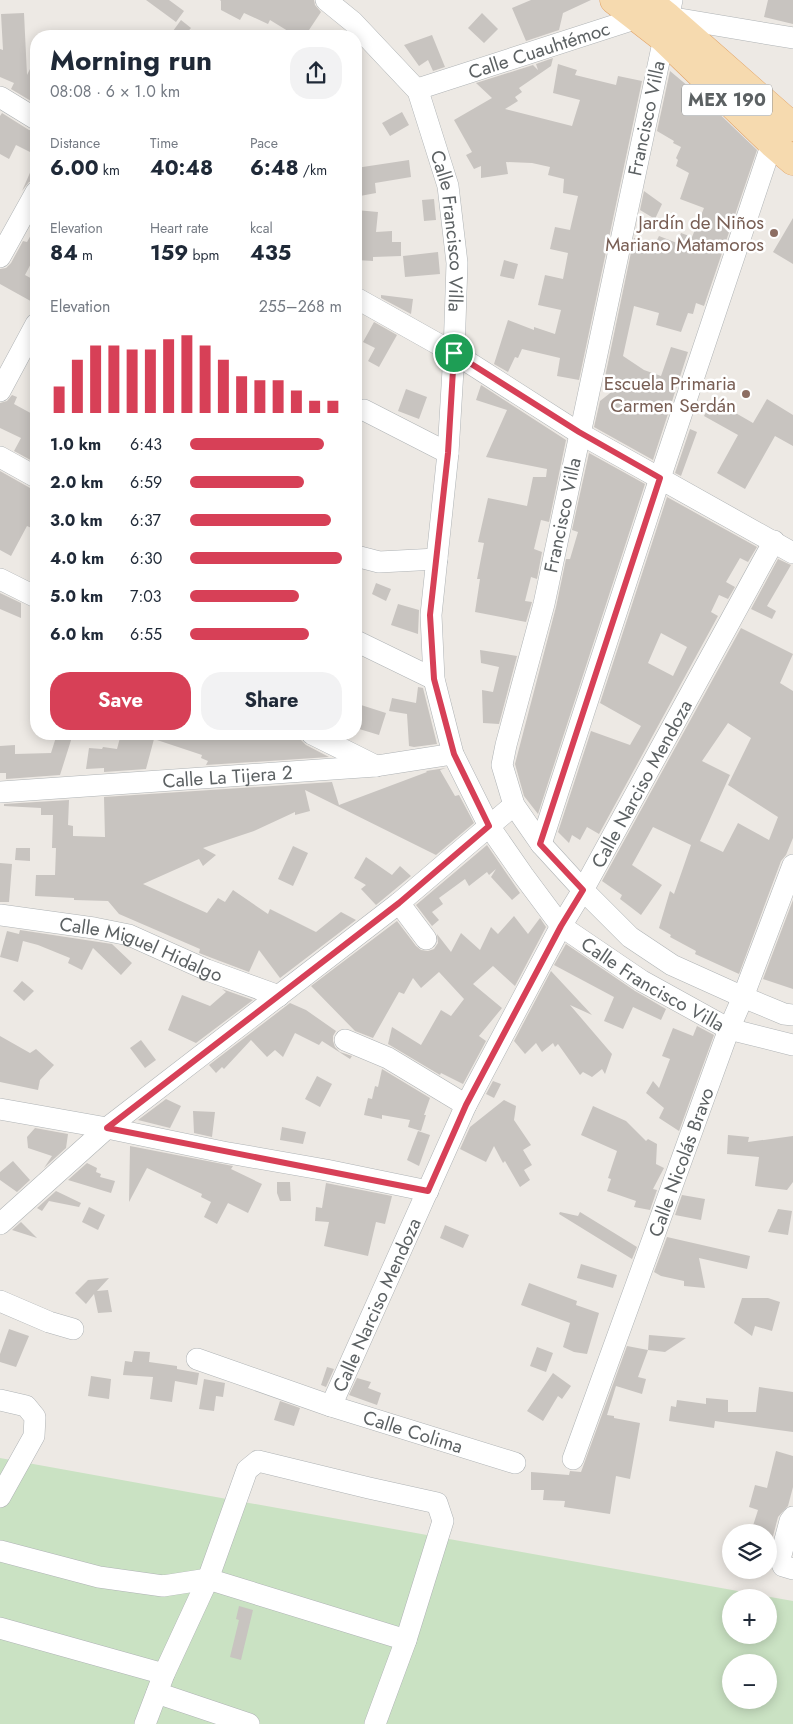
<!DOCTYPE html>
<meta charset="utf-8">
<style>
body{margin:0;font-family:Jost,sans-serif;background:#f2f2f3;color:#1f2937;height:100vh;display:flex;flex-direction:column;font-size:19px;white-space:nowrap}
*{box-sizing:border-box;margin:0}
p{font-size:16px;color:#747a83}
.icon{flex:none;width:28px;height:28px;fill:none;stroke:currentColor;stroke-width:2;stroke-linecap:round;stroke-linejoin:round}
.map{position:relative;flex:1;overflow:hidden}
.drawer{position:absolute;left:30px;top:30px;width:332px;height:710px;display:flex;flex-direction:column;background:#fff;border-radius:20px;box-shadow:0 2px 12px #0003}
.drawer>*{flex:none}
.tools{position:absolute;left:722px;top:1524px;display:grid;gap:10px}
.tools a{display:grid;place-items:center;width:55px;height:55px;border-radius:50%;background:#fff;box-shadow:0 2px 12px #0003;font-size:25px}
.pin{position:absolute;display:grid;place-items:center;width:42px;height:42px;color:#fff;margin:-21px;border:2px solid #fff;border-radius:50%;box-shadow:0 1px 5px #0007}
.round{display:grid;place-items:center;flex:none;width:52px;height:52px;border-radius:20px;background:#f2f2f3}
.summary{display:flex;align-items:center;justify-content:space-between;height:85px;padding:0 20px}
h1{font-size:28px;font-weight:700;line-height:38px}
.metrics{display:grid;grid-template-columns:repeat(3,1fr);gap:8px;height:85px;padding:5px 20px}
.metrics div{display:grid;align-content:center}
.metrics b{font-size:21px;font-weight:700}
.metrics small{font-size:14px;font-weight:400}
.metrics p{font-size:14px}
.chart{height:140px;padding:10px 20px}
.chart p{display:flex;justify-content:space-between}
.chart svg{width:100%;height:90px;margin-top:5px;stroke:#d74057;stroke-width:6}
.button{display:flex;gap:10px;margin-top:auto;padding:10px 20px}
.button a{flex:1;height:58px;border-radius:20px;background:#d74057;color:#fff;font-size:20px;font-weight:700;line-height:58px;text-align:center}
.button a+a{background:#f2f2f3;color:#1f2937}
ul{padding:0 20px;list-style:none;font-size:16px}
li{display:grid;grid-template-columns:80px 60px 1fr;align-items:center;height:38px}
li i{height:12px;border-radius:6px;background:#d74057}
.map>svg:first-child{display:block}
.green{fill:#cae2c3;fill-rule:evenodd}
.building{fill:#c8c4c0;fill-rule:evenodd}
.lines{fill:none;stroke-linecap:round;stroke-linejoin:round}
.minor-casing{stroke:#afb3b5;stroke-width:22}
.major-casing{stroke:#e2a367;stroke-width:29}
.minor{stroke:#fff;stroke-width:21}
.major{stroke:#f6daaf;stroke-width:28}
.route-casing{stroke:#fff;stroke-width:10}
.route{stroke:#d74057;stroke-width:6}
.education-dot{fill:#8d6e63;stroke:#fff;stroke-width:2}
.labels{text-anchor:middle;stroke-width:5;stroke-linejoin:round;paint-order:stroke}
.shield{fill:#fff;stroke:#8d9092;stroke-width:1}
.shield-label{font-size:18px;font-weight:bold;fill:#5c6163}
.street-label{font-size:19px;fill:#5c6163;stroke:#fff}
.education-label{font-size:19px;fill:#785e54;stroke:#fff;text-anchor:end}
</style>
<div class="map">
<svg width="793" height="1724" viewBox="0 0 793 1724">
<rect width="100%" height="100%" fill="#ede9e4"/>
<!-- green -->
<path class="green" d="M0,1458L793,1601V1724H0ZM731,1598H769V1635H731ZM731,1662H769V1700H731Z"/>
<!-- building -->
<path class="building" d="M146,0H169L184,11L176,22Z
M220,0H314L315,5L321,12L305,36H296L270,20L268,24L244,13L240,20L221,10V1Z
M531,0H591L563,13L559,30L526,41L512,8Z
M768,0H793V24L764,17Z
M24,13L27,75L36,57V104L11,89L14,83L0,77V49L3,50L1,14Z
M482,13L498,29L484,43L468,28Z
M181,20L191,28L184,36H180L173,31Z
M432,35L445,67L433,71L428,60L419,66L404,45Z
M553,58L551,66L519,88L522,92L515,97L518,101L505,109L572,126L580,100L553,93L558,64L577,70L575,75L616,85L618,76L642,81L579,380L557,376L560,358L522,349L518,358L515,357L508,372L494,364L508,320L534,330V327L555,334L561,310L538,305L545,275L563,279L568,253L550,249L555,227L570,230L578,196L563,193L564,179L548,175L550,167L532,163L506,162L508,174L481,178V166L474,169L466,155L472,152L454,120L492,98L476,83L533,65L538,70L536,64Z
M670,71L707,102L757,150L704,306L696,303L693,314L688,313L681,332L656,325L659,313L634,306L623,356L644,370L661,376L671,347L688,352L653,460L594,427L600,401L614,390L604,382L634,238L655,244L659,236L677,243L681,233L692,237L704,208L680,199L689,173L676,166L678,160L676,158L681,147L673,143L674,141L657,131Z
M402,112L409,125L390,136L382,123Z
M2,113L29,130L36,131V155L16,145L9,159L0,154V116Z
M36,159V180L29,182L22,191Z
M409,160L411,177L375,183L376,193L360,196L356,168Z
M644,191L662,204L655,219L640,210Z
M434,199L436,220L424,221L422,200Z
M356,210L378,212L376,232L392,231V242H401V256L373,257V261L356,260Z
M793,218V264L773,252Z
M36,226V254L25,275L36,281V304L0,284V269L6,268L11,263L23,241L27,242Z
M438,252L440,274L405,277L403,256Z
M504,260L518,264L514,279L500,276Z
M381,295L413,299L411,314L381,298Z
M374,322L397,335L379,367L368,361L375,348L363,342Z
M481,385L566,440L549,522L541,520L534,549L542,552L537,579L531,577L525,601L532,602L526,622L475,612L480,579H477L484,543L478,542L488,498L527,506L533,477H546L547,469L486,457L507,410L476,400Z
M406,389L427,397L419,419L398,411Z
M12,395L17,397L14,404L36,416V463L14,451L21,438L0,428V403L7,401Z
M767,399L793,415V446L775,436L745,489L717,473L738,435L704,416L713,400L753,423Z
M690,429L697,432L681,476L675,473Z
M589,453L645,484L538,814L524,796L515,764L556,607L566,559H570L578,532L572,530Z
M0,471L30,488L36,489V530L27,526L11,556L0,550Z
M667,497L757,547L748,562L740,558L726,582L735,587L728,599L719,595L711,612L718,616L599,834L587,827L580,840L572,835L569,843L558,832L591,731L630,745L641,726L600,703ZM661,633L687,647L673,676L648,663Z
M778,559L791,565L767,606L776,611L772,619L751,609Z
M376,583L391,589L386,601L372,594Z
M0,593L21,603V618L0,609Z
M398,604L419,610L418,634L391,625Z
M741,628L793,654L780,683L793,691V838L786,855L781,861L739,974L695,954L696,951L670,937L671,935L659,928L670,891L674,894L691,845L653,827L632,865L662,885L641,915L620,899L622,895L602,881ZM728,723L751,738L728,785L778,817L769,840L738,823L723,852L700,841L730,775L702,761Z
M480,650L517,656L499,724L483,723L482,690L493,692L499,667L481,663Z
M418,687L423,688L437,744L414,747L409,746L407,714L389,711L392,698L416,703Z
M361,705L386,713L379,735L356,728V720Z
M57,734H73L60,775L6,779V773H0V746L15,745V754L51,753Z
M121,734H300L301,740L306,745L329,757L206,765L208,761L201,758L202,755L154,739L146,769L104,772V768L86,769L89,748L102,749L103,747L117,749Z
M446,768L440,770L455,796L459,795L474,823L436,855L305,790L310,811L295,815V812L254,831L203,848L216,855L203,866L199,859L143,884L207,913L218,898L225,902L233,890L268,914L270,909L316,932L341,912L356,920L280,978L259,950L249,972L212,958L199,953L200,949L119,914L108,901L74,900V898L35,896L36,875H55L56,848H52L53,815H41V808L4,806V804L69,800L68,825L73,826V836L105,837L104,797L332,782L339,805L427,772L426,771Z
M487,845L520,893L512,900L491,877L496,869L489,875L487,872L469,886L465,879L439,898L443,904L432,912L439,920L432,926L416,905Z
M293,846L308,853L293,886L278,879Z
M16,848H30V861L15,860Z
M366,857L392,875L400,866L411,876L376,905L361,889L366,885L354,878Z
M0,863L12,864L9,902H0Z
M793,900V989L763,979Z
M514,916L528,934L540,918L546,927L515,986L493,966L473,984L502,1008L479,1036L486,1041L463,1084L441,1073L440,1075L388,1044L392,1027L421,1045L441,1010L451,1016L464,999L439,972L421,988L413,978L404,994L399,992L373,1038L355,1031L311,986L397,921L416,946L421,950L428,951L434,949L438,943L437,934L451,952L461,933L480,950L491,927L498,934Z
M20,930L112,944L132,963L121,975L93,948L82,970L68,963L70,958L38,945L23,941L18,962L0,957L7,931L19,934Z
M566,944L635,991L666,1009L661,1020L633,1007L623,1029L604,1021L614,997L554,965Z
M551,971L592,1015L570,1005L612,1054L605,1074L602,1069L592,1077L583,1072L580,1075L558,1044L555,1047L553,1043L542,1052L536,1043L525,1054L514,1041Z
M22,981L34,991L24,1001L13,991Z
M222,989L253,1000L196,1043L168,1030L182,995L210,1006L226,992Z
M290,1003L306,1010L336,1031L333,1036V1041L335,1047L340,1052L352,1056L350,1059L322,1041L319,1045L295,1033L283,1057L275,1050L267,1057L251,1040L224,1069L222,1067L216,1073L209,1065Z
M697,1026L714,1035L679,1131L659,1118L664,1108L646,1093L653,1081L659,1088L670,1059L662,1056L673,1028L693,1036Z
M0,1036L30,1053L36,1049L54,1065L40,1080L38,1090L0,1082Z
M141,1040L156,1060L145,1068L130,1048Z
M382,1069L430,1098L424,1115H426L421,1131L408,1127L410,1120L382,1115V1119L364,1115L368,1098L372,1099L375,1086L378,1087Z
M317,1076L332,1084L320,1107L305,1099Z
M493,1081L501,1084L494,1098L486,1094Z
M166,1099L181,1106L170,1128L138,1120Z
M504,1100L516,1106L514,1120L531,1145L523,1150L532,1165L524,1170L530,1180L520,1187L505,1161L503,1163L494,1146L486,1162L460,1149L470,1127Z
M593,1106L626,1121L646,1141L648,1139L657,1144L656,1164L664,1168L653,1189L657,1190L650,1210L634,1207L636,1201L607,1191L611,1179L608,1178L617,1151L581,1135Z
M193,1111L215,1112L212,1137L194,1133Z
M282,1127L306,1132L303,1144L280,1140Z
M35,1128L68,1134L66,1148L44,1168L52,1156L28,1148L27,1137Z
M418,1131L430,1135L419,1166L407,1160Z
M728,1135L749,1137L748,1142L793,1136V1182L787,1190L755,1186L759,1157L727,1154Z
M130,1146L233,1166L231,1169L262,1184L248,1213L228,1203L217,1224L204,1217L211,1202L201,1197L202,1194L147,1168L129,1202Z
M13,1161L30,1180L17,1192L0,1180V1172Z
M87,1163L97,1168L96,1172L101,1174L100,1177L115,1181L111,1193L68,1180Z
M277,1182H290L291,1201H280L277,1193Z
M326,1183L392,1196L385,1224L376,1222L368,1256L324,1246L329,1222L315,1221L316,1207L322,1208Z
M56,1191L81,1203L79,1207L49,1201L42,1211L37,1208Z
M682,1195L705,1199L701,1220L675,1215Z
M89,1207L105,1215L98,1230L82,1222Z
M778,1209L792,1211L788,1235L768,1232Z
M560,1212L578,1216L580,1212L637,1247L632,1259L559,1214Z
M21,1222L37,1238L12,1230Z
M445,1225L469,1235L463,1248L440,1238Z
M667,1237L750,1256L747,1269L699,1258L705,1288L684,1286V1281L661,1276L654,1272Z
M581,1264L617,1275L613,1288L577,1278Z
M109,1278L97,1291L108,1290L112,1312L98,1313L94,1294L86,1304L75,1293L88,1280Z
M529,1283L577,1301L576,1305L599,1313L587,1354L574,1352L563,1347L570,1323L521,1305Z
M742,1298H768L780,1302L772,1331L755,1326L752,1336L734,1323Z
M9,1329L29,1336L16,1367L0,1362V1354Z
M649,1335L686,1338L665,1352L648,1350Z
M627,1346L648,1350L638,1377L646,1379L642,1394L616,1386L607,1415L614,1416V1418L640,1423L630,1479L616,1476L610,1514L564,1507L565,1501L543,1500L544,1490H531V1472L569,1475L570,1471L581,1472Z
M537,1347L553,1353L546,1372L530,1366Z
M134,1351L150,1352L149,1362L177,1366V1369L199,1373L197,1385L175,1381L172,1402L150,1399L153,1377L123,1375L125,1361L132,1362Z
M327,1367L334,1369L326,1387L321,1385Z
M553,1373L571,1386L562,1399L558,1396L543,1421L527,1411Z
M91,1376L111,1379L109,1399L88,1396Z
M357,1378L371,1382L368,1388L381,1393L377,1405L349,1395Z
M204,1379L225,1383L223,1397L216,1396L214,1411L199,1409Z
M759,1387L793,1392V1432L715,1421L714,1428L669,1421L671,1406L676,1407L677,1400L706,1404V1398L728,1400V1412H756Z
M280,1401L300,1408L294,1426L274,1420Z
M776,1451L793,1456V1487L788,1506L778,1517L772,1540H769V1532H751L758,1510L749,1507L755,1485L767,1488Z
M239,1606L253,1610L241,1660L230,1657L239,1620L236,1619Z"/>
<g class="lines">
<!-- minor casing -->
<g class="minor-casing">
<g id="minor">
<path id="s1" d="M326,0L353,22L418,91L448,186L457,263L454,353L448,453L431,615L434,679L453,754L489,826L523,875L561,926L642,981L729,1029L793,1045"/>
<path d="M672,0L544,604L506,745L502,765L514,805L541,844L583,890L630,937L672,965L743,997L784,1014L793,1015"/>
<path d="M668,17L793,38"/>
<path id="s2" d="M418,91L424,87L650,14"/>
<path d="M0,97L36,119"/>
<path d="M0,257L36,192"/>
<path d="M356,298L454,353L579,433L793,553"/>
<path d="M0,391L36,324"/>
<path d="M364,410L448,453"/>
<path d="M0,457L36,477"/>
<path d="M356,556L379,562L437,559"/>
<path d="M0,579L36,597"/>
<path d="M356,641L434,679"/>
<path d="M312,734L376,766"/>
<path id="s3" d="M0,792L376,766L453,754"/>
<path d="M541,844L660,478L772,143L779,131"/>
<path d="M399,903L426,939"/>
<path id="s4" d="M0,915L94,928L129,935L207,970L279,996"/>
<path d="M345,1040L388,1058L466,1105"/>
<path d="M0,1109L107,1128L223,1152L326,1170L428,1191"/>
<path d="M0,1224L107,1128L399,903L514,805"/>
<path d="M0,1301L49,1322L73,1329"/>
<path id="s5" d="M197,1359L331,1406L515,1463"/>
<path d="M0,1400L26,1406L35,1417L34,1436L0,1497"/>
<path id="s6" d="M331,1406L466,1105L561,926L583,890L774,541"/>
<path id="s7" d="M573,1459L729,1029L743,997L793,865"/>
<path d="M793,1517L790,1521L780,1559L783,1566L793,1569"/>
<path d="M0,1551L99,1577L163,1586L208,1579L406,1640"/>
<path d="M0,1628L164,1674"/>
<path d="M157,1693L249,1724"/>
<path d="M145,1724L164,1674L208,1579L247,1470L258,1461L369,1488L437,1503L443,1521L406,1640L375,1724"/>
</g>
</g>
<!-- major casing -->
<g class="major-casing">
<path id="major" d="M614,0L663,38L772,143L793,161
M647,0L668,17L793,127"/>
</g>
<!-- minor -->
<use href="#minor" class="minor"/>
<!-- major -->
<use href="#major" class="major"/>
</g>
<g class="lines">
<!-- route casing -->
<g class="route-casing">
<path id="route" d="M454,353L579,432L660,478L540,844L583,890L561,926L466,1105L428,1191C321,1169 214,1150 107,1128L399,903L489,826L454,754L434,679L430,615L448,453Z"/>
</g>
<!-- route -->
<use href="#route" class="route"/>
</g>
<!-- markers -->
<g class="education-dot">
<circle cx="774" cy="233" r="5"/>
<circle cx="746" cy="394" r="5"/>
</g>
<g class="labels">
<!-- shield labels -->
<rect class="shield" x="682" y="84.5" width="90" height="31" rx="4"/>
<g class="shield-label">
<text x="727" y="106">MEX 190</text>
</g>
<!-- street labels -->
<g class="street-label">
<text dy="7" stroke="none"><textPath href="#s2" startOffset="128">Calle Cuauhtémoc</textPath></text>
<text transform="translate(646 118) rotate(-78)" y="7">Francisco Villa</text>
<text dy="7" stroke="none"><textPath href="#s1" startOffset="274">Calle Francisco Villa</textPath></text>
<text transform="translate(562 515) rotate(-78)" y="7">Francisco Villa</text>
<text dy="7" stroke="none"><textPath href="#s3" startOffset="228">Calle La Tijera 2</textPath></text>
<text dy="7" stroke="none"><textPath href="#s6" startOffset="696">Calle Narciso Mendoza</textPath></text>
<text dy="7" stroke="none"><textPath href="#s4" startOffset="146">Calle Miguel Hidalgo</textPath></text>
<text dy="7" stroke="none"><textPath href="#s1" startOffset="1114">Calle Francisco Villa</textPath></text>
<text dy="7" stroke="none"><textPath href="#s7" startOffset="316">Calle Nicolás Bravo</textPath></text>
<text dy="7" stroke="none"><textPath href="#s6" startOffset="111">Calle Narciso Mendoza</textPath></text>
<text dy="7" stroke="none"><textPath href="#s5" startOffset="228">Calle Colima</textPath></text>
</g>
<!-- education labels -->
<g class="education-label">
<text x="764" y="229">Jardín de Niños<tspan x="764" dy="22">Mariano Matamoros</tspan></text>
<text x="736" y="390">Escuela Primaria<tspan x="736" dy="22">Carmen Serdán</tspan></text>
</g>
</g>
</svg>
<div class="tools">
<a><svg class="icon" aria-label="layers" viewBox="0 0 24 24"><path d="M12 4l9 5-9 5-9-5zM3 14l9 5 9-5"/></svg></a>
<a>+</a>
<a>−</a>
</div>
<div class="pin" style="left:454px;top:353px;background:#1e9e55"><svg class="icon" aria-label="arrive" viewBox="0 0 24 24"><path d="M6 21V4h12l-3 4 3 4H6"/></svg></div>
<section class="drawer">
<div class="summary"><div><h1>Morning run</h1><p>08:08 · 6 × 1.0 km</p></div><a class="round"><svg class="icon" aria-label="share" viewBox="0 0 24 24"><path d="M12 15V3M7 8l5-5 5 5M5 13v7h14v-7"/></svg></a></div>
<div class="metrics">
<div><p>Distance</p><b>6.00<small> km</small></b></div>
<div><p>Time</p><b>40:48</b></div>
<div><p>Pace</p><b>6:48<small> /km</small></b></div>
</div>
<div class="metrics">
<div><p>Elevation</p><b>84<small> m</small></b></div>
<div><p>Heart rate</p><b>159<small> bpm</small></b></div>
<div><p>kcal</p><b>435</b></div>
</div>
<div class="chart"><p><span>Elevation</span>255–268 m</p>
<svg viewBox="0 0 160 44" preserveAspectRatio="none"><path d="M5 44V31M15 44V18M25 44V11M35 44V11M45 44V13M55 44V13M65 44V8M75 44V6M85 44V11M95 44V18M105 44V26M115 44V28M125 44V28M135 44V33M145 44V38M155 44V38"/></svg>
</div>
<ul>
<li><b>1.0 km</b>6:43<i style="width:88%"></i></li>
<li><b>2.0 km</b>6:59<i style="width:75%"></i></li>
<li><b>3.0 km</b>6:37<i style="width:93%"></i></li>
<li><b>4.0 km</b>6:30<i style="width:100%"></i></li>
<li><b>5.0 km</b>7:03<i style="width:72%"></i></li>
<li><b>6.0 km</b>6:55<i style="width:78%"></i></li>
</ul>
<div class="button"><a>Save</a><a>Share</a></div>
</section>
</div>
